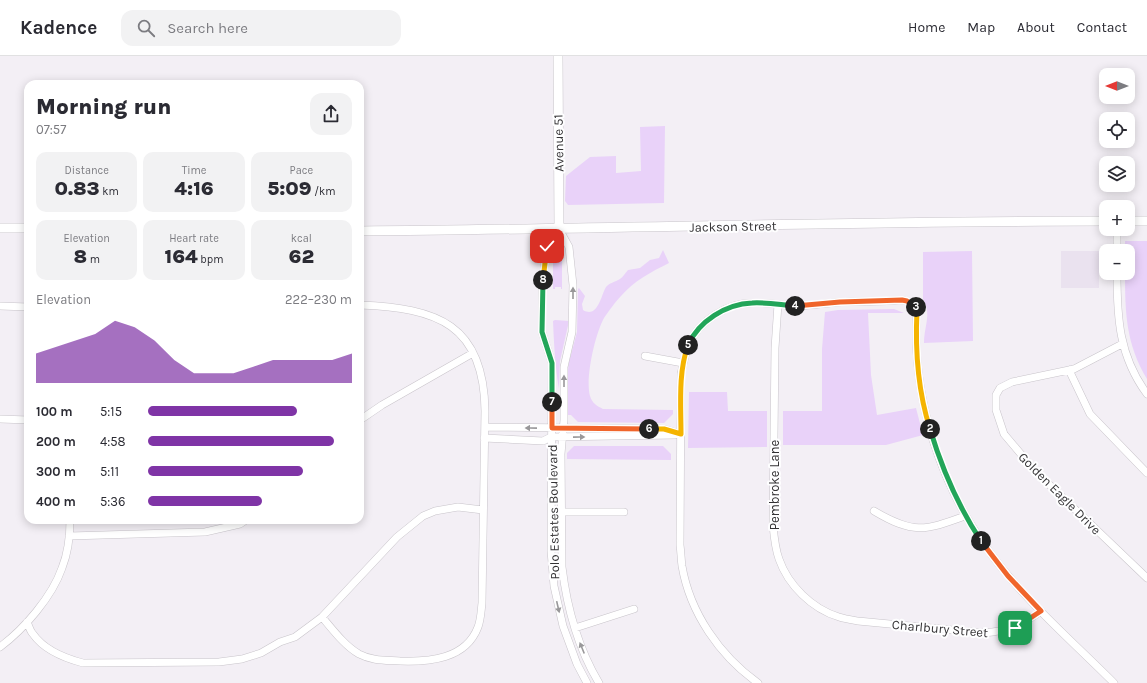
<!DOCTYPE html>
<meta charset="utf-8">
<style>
body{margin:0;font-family:Karla,sans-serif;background:#f2f2f3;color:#2b2b33;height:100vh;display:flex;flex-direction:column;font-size:15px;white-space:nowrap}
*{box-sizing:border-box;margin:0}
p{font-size:13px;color:#7c7c81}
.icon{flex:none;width:22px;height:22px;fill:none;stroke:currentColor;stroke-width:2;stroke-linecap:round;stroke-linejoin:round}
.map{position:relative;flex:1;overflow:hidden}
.panel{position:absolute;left:24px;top:24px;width:340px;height:444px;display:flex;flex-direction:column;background:#fff;border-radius:12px;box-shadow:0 2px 10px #0003}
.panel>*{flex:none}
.needle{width:26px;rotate:270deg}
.buttons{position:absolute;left:1099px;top:12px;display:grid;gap:8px}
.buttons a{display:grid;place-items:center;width:36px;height:36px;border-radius:8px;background:#fff;box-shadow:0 2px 10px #0003;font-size:20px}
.pin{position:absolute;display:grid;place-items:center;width:34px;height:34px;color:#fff;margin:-17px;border-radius:8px;box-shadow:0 2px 6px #0006}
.km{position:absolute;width:20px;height:20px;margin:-10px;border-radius:50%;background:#222;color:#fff;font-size:11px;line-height:20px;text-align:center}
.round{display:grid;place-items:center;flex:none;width:42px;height:42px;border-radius:12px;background:#f2f2f3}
.headline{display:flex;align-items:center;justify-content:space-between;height:68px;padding:0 12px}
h1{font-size:22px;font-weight:800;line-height:30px}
.figures{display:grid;grid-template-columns:repeat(3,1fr);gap:6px;height:68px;padding:4px 12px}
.figures div{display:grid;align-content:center;border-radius:10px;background:#f2f2f3;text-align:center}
.figures b{font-size:20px;font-weight:800}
.figures small{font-size:11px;font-weight:400}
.figures p{font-size:11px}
.chart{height:112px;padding:8px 12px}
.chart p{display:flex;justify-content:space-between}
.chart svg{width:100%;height:72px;margin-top:4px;fill:#7f34a6;opacity:.7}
ul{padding:0 12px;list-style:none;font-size:13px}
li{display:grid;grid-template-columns:64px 48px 1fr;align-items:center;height:30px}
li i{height:10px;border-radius:5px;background:#7f34a6}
header{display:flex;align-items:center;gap:24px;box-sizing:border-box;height:56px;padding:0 20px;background:#fff;border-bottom:1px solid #e1e1e2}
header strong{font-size:19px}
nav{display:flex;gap:22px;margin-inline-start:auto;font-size:14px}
.search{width:280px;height:36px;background:#f2f2f3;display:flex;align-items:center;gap:10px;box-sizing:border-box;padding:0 14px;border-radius:12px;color:#7c7c81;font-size:15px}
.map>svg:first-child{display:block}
.built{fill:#eae2ef}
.green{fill:#e9d2f9}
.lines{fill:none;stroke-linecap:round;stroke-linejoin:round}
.street-casing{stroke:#c8c4ca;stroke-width:8}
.secondary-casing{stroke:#c8c4ca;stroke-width:10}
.street{stroke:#fff;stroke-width:7}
.secondary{stroke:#fff;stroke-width:9}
.oneway{fill:#99989a}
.split-1-casing{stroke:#fff;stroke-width:8}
.split-2-casing{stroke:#fff;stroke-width:8}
.split-3-casing{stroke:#fff;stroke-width:8}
.split-4-casing{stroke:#fff;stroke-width:8}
.split-5-casing{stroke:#fff;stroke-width:8}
.split-6-casing{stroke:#fff;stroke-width:8}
.split-7-casing{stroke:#fff;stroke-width:8}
.split-8-casing{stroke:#fff;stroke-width:8}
.split-9-casing{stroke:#fff;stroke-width:8}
.split-1{stroke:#f0652b;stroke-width:5}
.split-2{stroke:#22a559;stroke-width:5}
.split-3{stroke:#f5b400;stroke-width:5}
.split-4{stroke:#f0652b;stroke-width:5}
.split-5{stroke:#22a559;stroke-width:5}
.split-6{stroke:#f5b400;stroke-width:5}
.split-7{stroke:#f0652b;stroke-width:5}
.split-8{stroke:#22a559;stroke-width:5}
.split-9{stroke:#f5b400;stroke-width:5}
.labels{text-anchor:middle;stroke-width:4;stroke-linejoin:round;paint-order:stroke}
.street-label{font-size:13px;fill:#333234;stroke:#fefeff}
</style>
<header>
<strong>Kadence</strong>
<div class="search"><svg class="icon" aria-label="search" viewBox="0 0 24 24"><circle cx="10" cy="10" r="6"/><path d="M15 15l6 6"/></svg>Search here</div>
<nav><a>Home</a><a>Map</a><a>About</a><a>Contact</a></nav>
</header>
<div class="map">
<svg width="1147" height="627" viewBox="0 0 1147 627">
<rect width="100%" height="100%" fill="#f3eff5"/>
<!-- built -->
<path class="built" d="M1061,195H1099V232H1061Z"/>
<!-- green -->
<path class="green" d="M665,70L664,147L568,149L565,145L566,120L590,101L616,100V117L641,115L640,71Z
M1125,185H1147V323C1126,288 1125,257 1125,217H1128V195H1125Z
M555,189H560L562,191V233H561V231H555V233H553V191Z
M663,194L669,207C651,216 634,225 621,240C615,246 609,255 604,262C595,278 585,323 590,340C592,347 597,350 603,353L673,354V358L664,367L578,366L571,359H568V314L569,306L577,276L578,233L579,232L585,240L582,248L583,254C598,263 601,239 606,231C609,227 615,226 620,223C623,221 625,217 628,214L640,212L650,204L659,202Z
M972,195L973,285L924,287C924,270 932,258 923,243V196Z
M894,253L904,257H868L871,319L877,359L916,352L923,379L886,389H783V355H822V293L825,256L838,254Z
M555,264L569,265L560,305L559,333C555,310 554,288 553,265Z
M689,336H727L728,355H767V391L688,392Z
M574,390H663L671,398V404L567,403V397Z"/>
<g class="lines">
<!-- street casing -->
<g class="street-casing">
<path id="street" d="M1117,173V195
M1117,217C1117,262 1119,300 1147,338
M778,248L775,292L773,469C774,480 775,492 779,503C788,529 812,553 839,561C845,563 852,564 858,565L984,577C1008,575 1022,569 1041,555
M0,250L28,251
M1122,288L1074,313L1012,326L1000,332L996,339V354L1004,378L1036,416L1147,522
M645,300L683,307
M1069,314L1090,358L1147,417
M0,363L28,364
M360,364L382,349L473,297
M485,371L664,373L681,378
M484,382L543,385L551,381L675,379
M874,455C913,478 924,475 965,460
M561,456H624
M69,480L205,476L240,468L246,464
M322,561C333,574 345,590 359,598C372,605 386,604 400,605C430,606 466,603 478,571C481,563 481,555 482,547L485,355C484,268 437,252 360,249
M27,566C29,570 30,575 33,578C44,594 64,602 83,607L219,606L242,603L261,597L280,586L295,581L322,561L397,481L423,460L435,455L458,451L483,454
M575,572L634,553
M0,591C24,573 52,541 62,512C68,497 70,481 70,464
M587,627L577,608L563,570L554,530L551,495L552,307L542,276V229L547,191L559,173L569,191L573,229L572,276L564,311V364L561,398L562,511C567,552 578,592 599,627
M758,627C720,600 690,557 682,510C681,503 681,496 680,489L681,318C683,308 685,298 689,288C699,265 727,247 752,247C769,246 785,250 801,250C815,249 828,247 841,246C861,245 882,246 902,244C910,245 914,248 917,255C911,342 941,433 994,502C1028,547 1074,587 1114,627"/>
</g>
<!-- secondary casing -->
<g class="secondary-casing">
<path id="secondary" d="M558,0L559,173
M1128,165H1147
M0,172H28
M360,175C609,173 857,165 1106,165"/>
</g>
<!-- street -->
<use href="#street" class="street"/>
<!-- secondary -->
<use href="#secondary" class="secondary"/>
</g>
<!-- one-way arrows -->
<defs><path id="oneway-solid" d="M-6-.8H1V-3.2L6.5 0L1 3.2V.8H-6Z"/></defs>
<g class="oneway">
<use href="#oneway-solid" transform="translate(573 237) rotate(-90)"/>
<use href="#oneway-solid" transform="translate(564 325) rotate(-90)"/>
<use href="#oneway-solid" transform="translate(531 372) rotate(-179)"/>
<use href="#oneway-solid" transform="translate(579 381) rotate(-1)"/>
<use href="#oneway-solid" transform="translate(558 551) rotate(77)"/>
<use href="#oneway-solid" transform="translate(582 592) rotate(-112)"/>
</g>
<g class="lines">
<!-- split-1 casing -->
<g class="split-1-casing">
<path id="split-1" d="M981,485L1008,520L1041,555L1015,572"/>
</g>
<!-- split-2 casing -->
<g class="split-2-casing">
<path id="split-2" d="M930,373C942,413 958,450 981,485"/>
</g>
<!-- split-3 casing -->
<g class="split-3-casing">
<path id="split-3" d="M916,251L917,255C915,294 918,335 930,373"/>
</g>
<!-- split-4 casing -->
<g class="split-4-casing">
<path id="split-4" d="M795,250L840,246L902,244L907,245L916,251"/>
</g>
<!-- split-5 casing -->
<g class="split-5-casing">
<path id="split-5" d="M688,289C699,265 726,248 752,247C766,246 781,249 795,250"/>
</g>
<!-- split-6 casing -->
<g class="split-6-casing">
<path id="split-6" d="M649,373H664L681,378C681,349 678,317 688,289"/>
</g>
<!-- split-7 casing -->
<g class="split-7-casing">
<path id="split-7" d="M552,346V372L649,373"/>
</g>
<!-- split-8 casing -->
<g class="split-8-casing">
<path id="split-8" d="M543,224L542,276L552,307V346"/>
</g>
<!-- split-9 casing -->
<g class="split-9-casing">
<path id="split-9" d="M543,224L547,190"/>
</g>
<!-- split-1 -->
<use href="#split-1" class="split-1"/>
<!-- split-2 -->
<use href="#split-2" class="split-2"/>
<!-- split-3 -->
<use href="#split-3" class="split-3"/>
<!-- split-4 -->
<use href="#split-4" class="split-4"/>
<!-- split-5 -->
<use href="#split-5" class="split-5"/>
<!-- split-6 -->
<use href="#split-6" class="split-6"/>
<!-- split-7 -->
<use href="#split-7" class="split-7"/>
<!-- split-8 -->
<use href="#split-8" class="split-8"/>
<!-- split-9 -->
<use href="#split-9" class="split-9"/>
</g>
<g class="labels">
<!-- street labels -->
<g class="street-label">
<text transform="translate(558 87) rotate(-91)" y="5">Avenue 51</text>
<text transform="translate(733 170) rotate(-1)" y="5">Jackson Street</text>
<text transform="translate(774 429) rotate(-90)" y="5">Pembroke Lane</text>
<text transform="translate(1060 437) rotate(45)" y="5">Golden Eagle Drive</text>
<text transform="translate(553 456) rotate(-91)" y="5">Polo Estates Boulevard</text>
<text transform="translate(940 572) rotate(5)" y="5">Charlbury Street</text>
</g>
</g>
</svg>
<div class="buttons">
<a><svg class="needle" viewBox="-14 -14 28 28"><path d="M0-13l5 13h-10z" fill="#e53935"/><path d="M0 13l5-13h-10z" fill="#7c7c81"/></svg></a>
<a><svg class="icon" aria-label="locate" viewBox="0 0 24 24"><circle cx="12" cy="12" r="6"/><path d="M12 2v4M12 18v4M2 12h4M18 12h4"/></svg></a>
<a><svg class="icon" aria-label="layers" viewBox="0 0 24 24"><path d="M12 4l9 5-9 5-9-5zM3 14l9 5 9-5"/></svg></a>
<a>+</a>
<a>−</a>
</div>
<div class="pin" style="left:1015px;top:572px;background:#1e9e55"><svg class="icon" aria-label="arrive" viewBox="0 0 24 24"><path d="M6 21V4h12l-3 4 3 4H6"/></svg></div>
<div class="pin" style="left:547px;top:190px;background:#d93025"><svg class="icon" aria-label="check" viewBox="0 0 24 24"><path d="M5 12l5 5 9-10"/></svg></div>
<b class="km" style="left:981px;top:485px">1</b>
<b class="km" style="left:930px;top:373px">2</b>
<b class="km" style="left:916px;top:251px">3</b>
<b class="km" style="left:795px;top:250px">4</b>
<b class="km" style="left:688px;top:289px">5</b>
<b class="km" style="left:649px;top:373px">6</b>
<b class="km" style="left:552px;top:346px">7</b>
<b class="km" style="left:543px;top:224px">8</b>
<section class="panel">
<div class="headline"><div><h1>Morning run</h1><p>07:57</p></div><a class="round"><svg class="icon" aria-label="share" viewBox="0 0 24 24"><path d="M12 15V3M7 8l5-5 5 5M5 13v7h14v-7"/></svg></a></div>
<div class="figures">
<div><p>Distance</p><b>0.83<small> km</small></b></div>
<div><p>Time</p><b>4:16</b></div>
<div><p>Pace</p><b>5:09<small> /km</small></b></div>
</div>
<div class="figures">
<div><p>Elevation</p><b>8<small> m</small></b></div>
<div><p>Heart rate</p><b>164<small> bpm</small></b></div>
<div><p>kcal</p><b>62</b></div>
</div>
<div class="chart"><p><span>Elevation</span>222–230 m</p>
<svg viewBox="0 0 160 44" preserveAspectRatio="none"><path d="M0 44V26L10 22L20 18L30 14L40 6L50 10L60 18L70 30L80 38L90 38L100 38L110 34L120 30L130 30L140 30L150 30L160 26V44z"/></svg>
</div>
<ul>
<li><b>100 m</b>5:15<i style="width:73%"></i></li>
<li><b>200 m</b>4:58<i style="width:91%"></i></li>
<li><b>300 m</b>5:11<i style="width:76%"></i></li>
<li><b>400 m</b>5:36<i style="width:56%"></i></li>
</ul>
</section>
</div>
